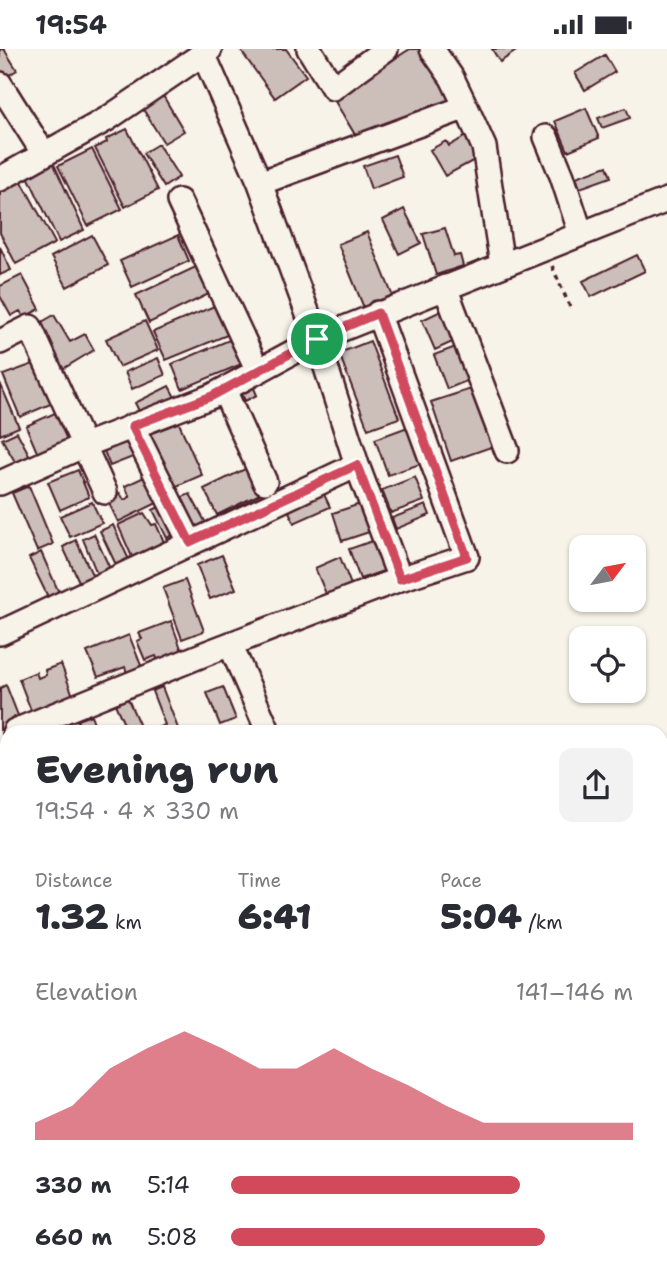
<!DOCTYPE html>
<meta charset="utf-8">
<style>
body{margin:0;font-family:"Shantell Sans",sans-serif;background:#f2f2f3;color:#2b2b33;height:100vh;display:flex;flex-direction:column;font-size:26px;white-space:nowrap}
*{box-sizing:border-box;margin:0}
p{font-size:23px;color:#7c7c81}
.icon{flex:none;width:38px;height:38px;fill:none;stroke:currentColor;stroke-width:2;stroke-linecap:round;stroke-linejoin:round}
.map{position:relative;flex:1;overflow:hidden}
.sheet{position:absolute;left:0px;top:676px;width:668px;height:555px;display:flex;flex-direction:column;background:#fff;border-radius:21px 21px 0 0;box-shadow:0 2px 5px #0004}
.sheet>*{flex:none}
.needle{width:46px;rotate:58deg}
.buttons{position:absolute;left:569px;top:486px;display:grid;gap:14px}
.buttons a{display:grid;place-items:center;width:77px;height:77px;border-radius:14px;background:#fff;box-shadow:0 2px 5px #0004;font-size:35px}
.pin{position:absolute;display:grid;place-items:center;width:60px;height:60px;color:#fff;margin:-30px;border:4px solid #fff;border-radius:50%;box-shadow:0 2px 7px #0007}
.round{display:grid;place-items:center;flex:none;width:74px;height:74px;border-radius:14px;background:#f2f2f3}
.summary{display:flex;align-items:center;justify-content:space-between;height:119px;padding:0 35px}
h1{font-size:38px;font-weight:800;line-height:52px}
.metrics{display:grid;grid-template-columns:repeat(3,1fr);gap:10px;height:119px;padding:7px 35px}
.metrics div{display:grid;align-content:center}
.metrics b{font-size:35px;font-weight:800}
.metrics small{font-size:19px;font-weight:400}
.metrics p{font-size:19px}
.chart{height:196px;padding:14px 35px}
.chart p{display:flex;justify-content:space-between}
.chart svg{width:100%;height:126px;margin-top:7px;fill:#d1495b;opacity:.7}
ul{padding:0 35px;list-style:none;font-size:23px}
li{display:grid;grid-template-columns:112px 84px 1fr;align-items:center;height:52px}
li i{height:18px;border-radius:9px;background:#d1495b}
.status{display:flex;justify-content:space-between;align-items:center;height:49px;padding:0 35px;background:#fff;direction:ltr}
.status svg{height:19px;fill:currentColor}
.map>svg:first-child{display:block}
.building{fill:#ccbfb9;stroke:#4a1f2b;stroke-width:2}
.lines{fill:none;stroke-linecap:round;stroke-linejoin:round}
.street-casing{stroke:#4a1f2b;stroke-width:28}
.path{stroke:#4a1f2b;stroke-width:3.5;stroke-dasharray:5 5;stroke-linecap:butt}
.street{stroke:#f7f3e8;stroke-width:23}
.route-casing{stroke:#fff;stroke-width:14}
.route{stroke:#d1495b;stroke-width:9}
</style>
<div class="status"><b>19:54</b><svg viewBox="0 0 49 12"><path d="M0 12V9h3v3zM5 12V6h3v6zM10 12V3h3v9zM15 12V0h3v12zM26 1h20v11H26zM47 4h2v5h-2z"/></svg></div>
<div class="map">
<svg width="667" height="1229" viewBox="0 0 667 1229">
<rect width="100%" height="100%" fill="#f7f3e8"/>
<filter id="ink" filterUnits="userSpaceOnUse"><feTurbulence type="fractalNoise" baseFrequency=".0143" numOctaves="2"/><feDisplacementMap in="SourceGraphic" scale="14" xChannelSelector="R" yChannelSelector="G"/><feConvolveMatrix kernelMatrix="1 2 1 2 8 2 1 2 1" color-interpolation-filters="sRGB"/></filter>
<g filter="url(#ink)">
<!-- building -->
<path class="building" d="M0,0H4L17,21L3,30L0,26Z
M244,0H286L306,27L275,49L241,2Z
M410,0H423L457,56L357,89L333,49Z
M492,0H519L500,13Z
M605,6L615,23L585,41L575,24Z
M162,45L184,82L164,94L141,57Z
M586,59L599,89L568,102L555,72Z
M626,59L630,69L602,79L598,69Z
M127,80L158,141L125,158L95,99L107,93L106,90Z
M468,86L480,108L445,127L430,101L446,92L449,97Z
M158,95L179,128L164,138L143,104Z
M92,100L122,160L88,177L58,117Z
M395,106L403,128L371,140L363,117Z
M52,111L84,181L59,193L26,123Z
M607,117L611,128L580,139L576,128Z
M20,129L55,194L16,215L0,184V139Z
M404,160L421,194L399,205L383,171Z
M445,179L454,207L460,206L463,217L436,226L423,185Z
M367,183L393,248L364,259L338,195Z
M92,186L108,216L67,238L51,208Z
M178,186L189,212L132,238L120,212Z
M0,198L11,221L0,226Z
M637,206L645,222L591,248L583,232Z
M200,216L213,243L149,274L136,246Z
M22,226L40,260L24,268L20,262L11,267L0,247V237Z
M219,255L232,284L166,311L153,283Z
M445,260L459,290L435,301L422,271Z
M54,266L70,293L85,285L94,301L61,321L35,277Z
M145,272L158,301L119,318L106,290Z
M234,289L244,314L182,340L172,315Z
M370,292L399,369L368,380L339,304Z
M461,296L474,329L447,340L434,306Z
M158,309L165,326L132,340L125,323Z
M36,314L53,354L20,368L3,326Z
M0,334L19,378L0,386Z
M169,337L177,352L143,370L135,354Z
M253,337L257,346L245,352L241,342Z
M477,338L497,396L451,412L431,353Z
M57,363L70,394L39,408L26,377Z
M178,372L202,426L170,440L146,386Z
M413,376L426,413L388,426L375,390Z
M17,383L32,411L18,418L2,390Z
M132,390L138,406L110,417L104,402Z
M247,419L260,445L217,466L204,440Z
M78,421L89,448L60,461L48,433Z
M144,428L157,454L118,473L107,450L120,444L124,451L130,448L125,437Z
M415,428L424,452L391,464L382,441Z
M29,437L53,495L37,502L12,444Z
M320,437L330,458L294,474L285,453Z
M190,445L207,476L192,484L175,451Z
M92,453L102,474L70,488L60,467Z
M366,453L375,481L342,492L333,464Z
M165,455L179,483L167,489L153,461Z
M426,456L430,466L396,480L392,469Z
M144,464L152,476L156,475L164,493L132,508L118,476Z
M113,476L130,513L118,520L100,482Z
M94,485L112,524L99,530L83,490Z
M378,490L389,520L360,530L349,500Z
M76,491L95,532L82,539L63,498Z
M41,503L61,548L51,554L29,509Z
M222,506L236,540L210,550L197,516Z
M340,508L351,536L327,547L315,519Z
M185,531L204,582L182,590L163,539Z
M171,572L183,605L159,614L156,607L145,611L137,592L142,590L139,584Z
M129,586L144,624L129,630L125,618L98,628L87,603Z
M61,615L75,652L0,681V639L6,636L19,669L32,664L19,630L36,623L38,629L46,626L45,621Z
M162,638L179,682H149L165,676L152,642Z
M223,638L236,670L220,676L207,644Z
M128,650L142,682H127L115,655Z
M91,666L97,682H82L77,671Z
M257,676L259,682H234Z
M7,756V789L0,773V759Z
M7,1038V1056L0,1060V1042Z
M5,1094L7,1100V1142L0,1126V1096Z
M105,1223H134L137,1229H108Z"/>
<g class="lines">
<!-- street casing -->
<g class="street-casing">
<path id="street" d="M309,0L333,39L386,0
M0,35L44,105
M466,58L484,98L502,216
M546,88L562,127L581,185
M0,130L107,70L210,0
M260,134L466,58L452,29L432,0
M179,152L258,322
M445,238L507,402
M378,264L467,508L400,530
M0,293L30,278L105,443
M224,341L265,433
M132,377L190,493
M0,434L85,396L212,347L317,290L667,151
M0,584L357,416
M230,595L268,682
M15,682L207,604L400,530L357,416L317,290L260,134L203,4
M0,834L7,839
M0,1167L7,1164
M64,1223L66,1229
M145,1223L148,1229
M491,1223L493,1229
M425,1229L435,1223"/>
</g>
<!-- path -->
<path class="path" d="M552,217L570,258"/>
<!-- street -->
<use href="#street" class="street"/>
</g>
</g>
<g class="lines" filter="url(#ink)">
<!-- route casing -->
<g class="route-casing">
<path id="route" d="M378,264L467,508L400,530L357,416L190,493L132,377L212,347L317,290Z"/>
</g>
<!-- route -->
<use href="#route" class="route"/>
</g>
</svg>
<div class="buttons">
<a><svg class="needle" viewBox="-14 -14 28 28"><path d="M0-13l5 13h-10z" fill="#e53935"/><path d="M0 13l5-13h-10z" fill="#7c7c81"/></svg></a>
<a><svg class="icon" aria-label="locate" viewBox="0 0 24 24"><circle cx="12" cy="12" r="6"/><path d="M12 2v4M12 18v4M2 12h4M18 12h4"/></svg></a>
</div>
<div class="pin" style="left:317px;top:290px;background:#1e9e55"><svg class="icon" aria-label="arrive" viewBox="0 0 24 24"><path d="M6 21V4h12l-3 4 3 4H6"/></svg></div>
<section class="sheet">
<div class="summary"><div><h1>Evening run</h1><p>19:54 · 4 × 330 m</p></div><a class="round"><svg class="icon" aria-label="share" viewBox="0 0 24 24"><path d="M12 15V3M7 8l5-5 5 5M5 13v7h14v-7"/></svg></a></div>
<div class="metrics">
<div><p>Distance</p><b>1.32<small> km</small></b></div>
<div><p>Time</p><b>6:41</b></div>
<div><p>Pace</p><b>5:04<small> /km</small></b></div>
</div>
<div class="chart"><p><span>Elevation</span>141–146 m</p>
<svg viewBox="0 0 160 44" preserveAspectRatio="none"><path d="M0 44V38L10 32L20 19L30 12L40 6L50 12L60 19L70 19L80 12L90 19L100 25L110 32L120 38L130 38L140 38L150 38L160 38V44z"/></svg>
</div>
<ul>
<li><b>330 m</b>5:14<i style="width:72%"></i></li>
<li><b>660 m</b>5:08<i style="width:78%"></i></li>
</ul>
</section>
</div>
